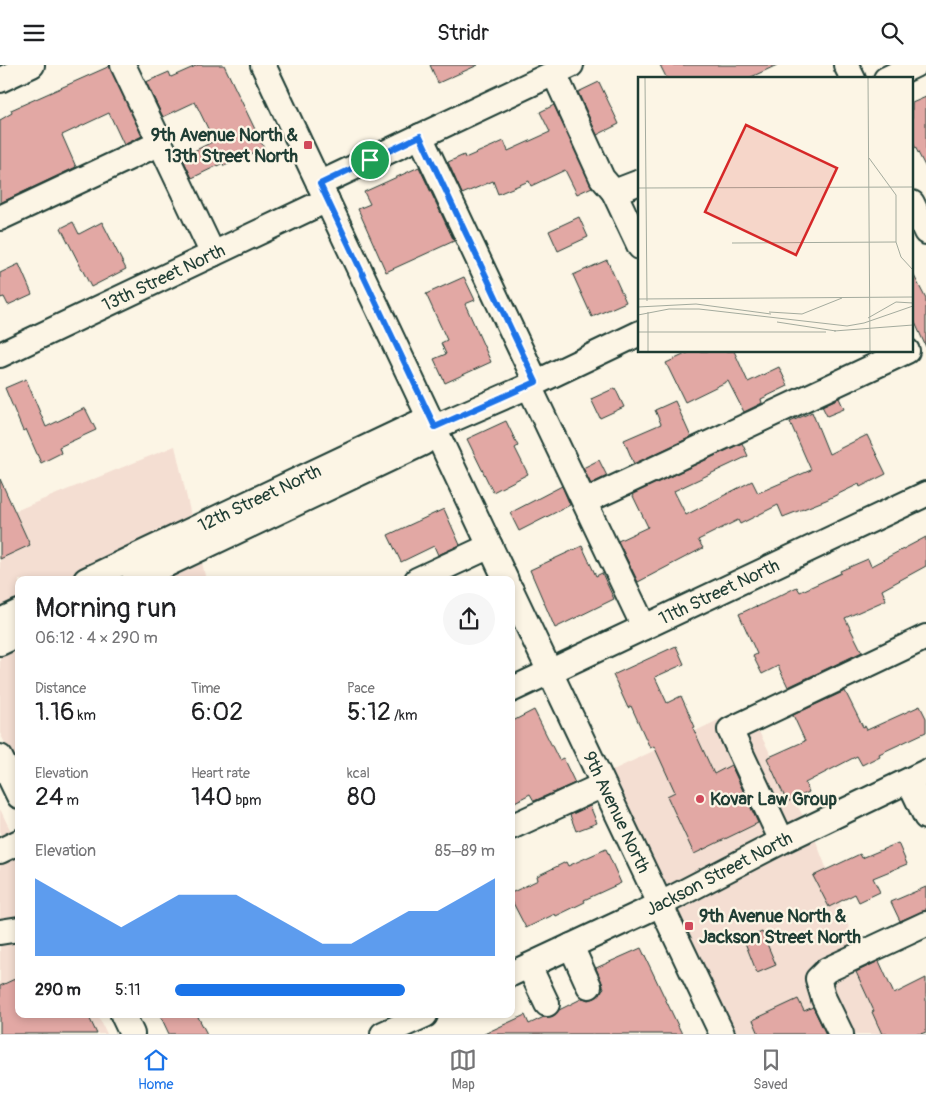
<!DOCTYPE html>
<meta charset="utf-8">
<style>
body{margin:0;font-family:Pangolin,sans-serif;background:#f6f6f6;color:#202124;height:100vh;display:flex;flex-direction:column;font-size:19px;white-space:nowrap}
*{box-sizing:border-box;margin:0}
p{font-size:16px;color:#757577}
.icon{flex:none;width:28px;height:28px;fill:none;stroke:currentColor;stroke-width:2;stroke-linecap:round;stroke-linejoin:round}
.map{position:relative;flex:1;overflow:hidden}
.sheet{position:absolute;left:15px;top:511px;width:500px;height:442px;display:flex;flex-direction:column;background:#fff;border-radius:10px;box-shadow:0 2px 8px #0003}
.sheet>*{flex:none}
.pin{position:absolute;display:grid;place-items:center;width:42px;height:42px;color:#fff;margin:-21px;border:2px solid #fff;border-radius:50%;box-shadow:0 1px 5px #0007}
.round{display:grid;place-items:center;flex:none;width:52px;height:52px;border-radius:26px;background:#f6f6f6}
.headline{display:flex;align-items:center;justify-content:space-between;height:85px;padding:0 20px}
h1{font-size:28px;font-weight:600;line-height:38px}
.figures{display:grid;grid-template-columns:repeat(3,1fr);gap:8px;height:85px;padding:5px 20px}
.figures div{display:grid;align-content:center}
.figures b{font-size:25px;font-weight:600}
.figures small{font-size:14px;font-weight:400}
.figures p{font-size:14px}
.chart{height:140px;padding:10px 20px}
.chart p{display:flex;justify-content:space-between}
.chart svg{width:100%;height:90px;margin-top:5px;fill:#1a73e8;opacity:.7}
ul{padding:0 20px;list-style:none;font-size:16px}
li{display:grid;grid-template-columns:80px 60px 1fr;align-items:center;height:38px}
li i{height:12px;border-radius:6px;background:#1a73e8}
header{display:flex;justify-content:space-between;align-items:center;height:65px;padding:0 20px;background:#fff;font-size:22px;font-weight:600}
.tab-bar{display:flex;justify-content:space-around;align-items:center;height:70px;border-top:1px solid #e0e0e0;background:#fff;font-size:14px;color:#757577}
.tab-bar a{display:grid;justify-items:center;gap:2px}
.tab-bar .active{color:#1a73e8}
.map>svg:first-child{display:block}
.built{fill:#f4ded2}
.building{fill:#e2a8a4;stroke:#1f3d34}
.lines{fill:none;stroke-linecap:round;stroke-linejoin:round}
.minor-casing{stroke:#1f3d34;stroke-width:28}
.minor{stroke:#fcf5e5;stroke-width:24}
.route-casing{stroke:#fff;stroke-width:10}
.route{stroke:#1a73e8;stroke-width:6}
.poi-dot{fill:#d1495b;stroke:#fcf5e5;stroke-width:2}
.labels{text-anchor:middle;stroke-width:4.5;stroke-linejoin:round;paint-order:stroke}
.poi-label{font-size:18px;font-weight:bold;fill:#1f3d34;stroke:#fcf5e5;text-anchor:start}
.street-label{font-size:18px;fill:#1f3d34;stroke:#fcf5e5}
.inset-road{fill:none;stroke:#a4ab9e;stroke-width:1}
.view{fill:#d62828;fill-opacity:0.15;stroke:#d62828;stroke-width:2.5}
.inset-edge{fill:none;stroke:#1f3d34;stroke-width:2.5}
</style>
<header><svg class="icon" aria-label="menu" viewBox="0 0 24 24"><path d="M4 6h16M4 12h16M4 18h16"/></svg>Stridr<svg class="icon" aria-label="search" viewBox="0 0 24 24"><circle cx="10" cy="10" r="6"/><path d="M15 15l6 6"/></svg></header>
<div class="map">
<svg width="926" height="969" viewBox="0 0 926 969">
<rect width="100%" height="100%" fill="#fcf5e5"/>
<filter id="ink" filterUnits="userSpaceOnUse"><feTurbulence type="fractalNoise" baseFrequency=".02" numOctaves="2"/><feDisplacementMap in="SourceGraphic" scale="10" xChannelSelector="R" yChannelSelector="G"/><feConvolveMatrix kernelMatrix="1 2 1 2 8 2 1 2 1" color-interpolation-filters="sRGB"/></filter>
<g filter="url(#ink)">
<!-- built -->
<path class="built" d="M175,381L192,455L65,515H19V537L0,546V452Z
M201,493L206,515H154Z
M19,579V707L0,668V588Z
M746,642L805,755L663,822L609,707Z
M0,744L19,783V950H98L107,969H0Z
M814,771L890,969H733L671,838Z"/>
<!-- building -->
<path class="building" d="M198,0H224L264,83L224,101L223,98L192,113L182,92L214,76L195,37L163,52L146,17L169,7L171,12Z
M430,0H478L438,18Z
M660,0H777L747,14H667Z
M110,1L142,71L124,80L109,48L62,70L76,102L0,138V55L12,48L11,45Z
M599,17L619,59L597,70L578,27Z
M926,32V103L912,76V38Z
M554,40L592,122L577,129L565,105L531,121L529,116L498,129L493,116L462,129L448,97L464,90L465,93L504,76L508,86L550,67L540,47Z
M419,102L454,176L386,207L358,144L370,139L364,127Z
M579,152L588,172L558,186L549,166Z
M73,157L79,169L102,157L126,204L91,222L61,163Z
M607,195L626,237L592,252L573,210Z
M19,199L32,229L8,240L4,232L0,233V208Z
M912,207L926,234V282L912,251Z
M464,212L475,235L465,239L491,297L445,318L434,294L446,289L441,278L447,275L426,229Z
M692,286H734L748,317L779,302L788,321L761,334L762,338L744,347L728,316L685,337L666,298Z
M26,314L46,362L85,343L96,365L59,382L61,388L41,398L26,364L23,366L5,323Z
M615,323L624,342L600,353L591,334Z
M839,333L844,344L827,351L822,341Z
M675,336L691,372L634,399L624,375L661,359L655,345Z
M812,347L829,389L867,370L886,409L860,422L859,419L826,435L783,452L778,440L740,459L738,455L698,475L703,483L638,517L618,476L648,462L632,429L742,378L748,391L674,426L686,450L752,416L758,428L811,405L790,357Z
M506,356L518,381L515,383L528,409L493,427L467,374Z
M599,395L607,411L591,419L583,403Z
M0,414L30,480L0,494Z
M562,421L570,440L519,466L510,448Z
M444,444L460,480L438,490L434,481L401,497L388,470Z
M926,472V501L882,525L886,535L845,553L862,587L788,622L778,601L762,609L753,591L757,589L739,549L756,541L757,542L797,522L800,527L841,508L840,506L868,494L871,501Z
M582,481L596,511L602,508L614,534L555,563L530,505Z
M676,581L684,599L655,612L667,638L681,631L695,662L693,663L714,709L731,700L758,758L694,789L667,731L675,727L654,681L650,683L631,641L628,643L613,610Z
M845,626L863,662L865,661L867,665L920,641L926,653V667L879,689L880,691L862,700L857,691L805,718L809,727L787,737L767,693L805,676L793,650Z
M534,645L559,695L563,693L575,718L534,736L530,729L511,739V657Z
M590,741L597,758L576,766L570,750Z
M898,778L907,799L873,813L880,827L859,837L855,829L829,842L813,811L860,789L862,793Z
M606,784L621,818L584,835L585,837L556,851L555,849L526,863L511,834V828L538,815L537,811L566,797L568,801Z
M926,822V845L900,856L891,837Z
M762,867L776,900L757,908L744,875Z
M641,883L682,969H484L525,950L529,959L544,952L553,951L559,945L583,933L588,935L595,933L604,923L596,903Z
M879,896L894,929L926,913V967L921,969H882L872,947L874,946L856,907Z
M19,912V950H88L97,969H0V921Z
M798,934L804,946L813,942L826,969H759L753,955Z
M160,950H197L207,969H169Z"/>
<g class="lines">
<!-- minor casing -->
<g class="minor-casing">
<g id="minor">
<path d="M123,0L213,189"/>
<path d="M263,0L506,515"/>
<path d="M846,0L853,14"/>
<path d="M554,8L602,113L614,127L640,117"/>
<path d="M886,14L915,0"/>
<path d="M0,15L32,0"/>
<path d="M420,71L536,317"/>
<path d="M319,119L571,0"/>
<path d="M614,127L640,182"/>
<path d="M912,138L926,167"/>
<path d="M0,153L160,78"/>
<path id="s1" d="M0,290L327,135"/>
<path d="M529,321L644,562"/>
<path d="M586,436L907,286"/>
<path id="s2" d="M86,515L416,359L435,362"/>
<path d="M134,515L423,378L435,362L529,321L640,268"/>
<path d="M417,515L490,481"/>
<path id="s3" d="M511,525L722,969"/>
<path d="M0,556L19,547"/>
<path d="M0,578L19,569"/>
<path id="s4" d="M511,625L926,429"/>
<path d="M0,692L19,731"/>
<path d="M909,716L926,752"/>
<path d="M511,762L603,720"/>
<path d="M782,776L730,665L926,572"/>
<path d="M0,786L19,777"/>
<path d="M0,867L19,864"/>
<path d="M571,881L589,921"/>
<path d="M529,901L547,939"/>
<path id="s5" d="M511,909L661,839L782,776L926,707"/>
<path d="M123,950L132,969"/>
<path d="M383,969L425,950"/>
<path d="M841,969L824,934L818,914L827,905L926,859"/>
</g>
</g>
<!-- minor -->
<use href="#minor" class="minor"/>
</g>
</g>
<g class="lines" filter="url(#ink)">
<!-- route casing -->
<g class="route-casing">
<path id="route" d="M420,71L536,317L435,362L320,119Z"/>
</g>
<!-- route -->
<use href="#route" class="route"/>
</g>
<!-- markers -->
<g class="poi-dot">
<rect x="303" y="75" width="10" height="10" rx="2.5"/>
<circle cx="700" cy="734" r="5"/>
<rect x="684" y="856" width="10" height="10" rx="2.5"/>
</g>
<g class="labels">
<!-- poi labels -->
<g class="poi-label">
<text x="298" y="76" text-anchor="end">9th Avenue North &amp;<tspan x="298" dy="21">13th Street North</tspan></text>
<text x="710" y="740">Kovar Law Group</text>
<text x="699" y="857">9th Avenue North &amp;<tspan x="699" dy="21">Jackson Street North</tspan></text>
</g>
<!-- street labels -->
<g class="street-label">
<text dy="6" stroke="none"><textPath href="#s1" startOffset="181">13th Street North</textPath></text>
<text dy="6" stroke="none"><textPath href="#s2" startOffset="192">12th Street North</textPath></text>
<text dy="6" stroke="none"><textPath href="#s4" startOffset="230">11th Street North</textPath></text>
<text dy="6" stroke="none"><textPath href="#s3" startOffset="246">9th Avenue North</textPath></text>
<text dy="6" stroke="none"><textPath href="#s5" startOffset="231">Jackson Street North</textPath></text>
</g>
</g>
<!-- overview -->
<g transform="translate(638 12)">
<rect width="275" height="275" fill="#fcf5e5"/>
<path class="inset-road" d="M7,1L9,224M230,1L232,274M231,81L258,118V165L263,180L275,193M0,111L275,110M94,166L258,165M0,222L275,220M0,230L58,227L133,237M10,235V274M131,235L164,237L204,221M0,238L31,232H61L209,249L226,246L275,229M230,241L258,225L275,226M139,245L198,254M196,254L275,248M0,255H188"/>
<path class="view" d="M108,48L199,91L158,178L67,135Z"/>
<rect width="275" height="275" class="inset-edge"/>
</g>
</svg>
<div class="pin" style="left:370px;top:95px;background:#1e9e55"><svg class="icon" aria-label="arrive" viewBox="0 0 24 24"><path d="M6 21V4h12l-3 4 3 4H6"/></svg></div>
<section class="sheet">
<div class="headline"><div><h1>Morning run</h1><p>06:12 · 4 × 290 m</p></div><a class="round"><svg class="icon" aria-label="share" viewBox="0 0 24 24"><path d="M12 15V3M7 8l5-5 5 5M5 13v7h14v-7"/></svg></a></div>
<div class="figures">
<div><p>Distance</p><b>1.16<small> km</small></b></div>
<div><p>Time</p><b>6:02</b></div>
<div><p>Pace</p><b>5:12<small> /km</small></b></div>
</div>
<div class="figures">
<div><p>Elevation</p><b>24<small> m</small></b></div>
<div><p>Heart rate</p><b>140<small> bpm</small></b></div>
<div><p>kcal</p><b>80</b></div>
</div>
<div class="chart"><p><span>Elevation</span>85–89 m</p>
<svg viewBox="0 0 160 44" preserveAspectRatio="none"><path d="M0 44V6L10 14L20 22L30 30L40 22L50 14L60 14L70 14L80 22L90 30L100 38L110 38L120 30L130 22L140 22L150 14L160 6V44z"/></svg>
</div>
<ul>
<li><b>290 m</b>5:11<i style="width:72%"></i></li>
</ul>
</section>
</div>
<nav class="tab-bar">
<a class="active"><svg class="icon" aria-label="home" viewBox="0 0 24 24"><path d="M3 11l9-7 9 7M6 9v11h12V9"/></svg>Home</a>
<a><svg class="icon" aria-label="map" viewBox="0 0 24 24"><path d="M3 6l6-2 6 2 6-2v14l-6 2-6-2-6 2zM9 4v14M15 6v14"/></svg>Map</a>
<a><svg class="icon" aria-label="saved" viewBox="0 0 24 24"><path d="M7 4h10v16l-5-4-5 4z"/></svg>Saved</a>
</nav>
